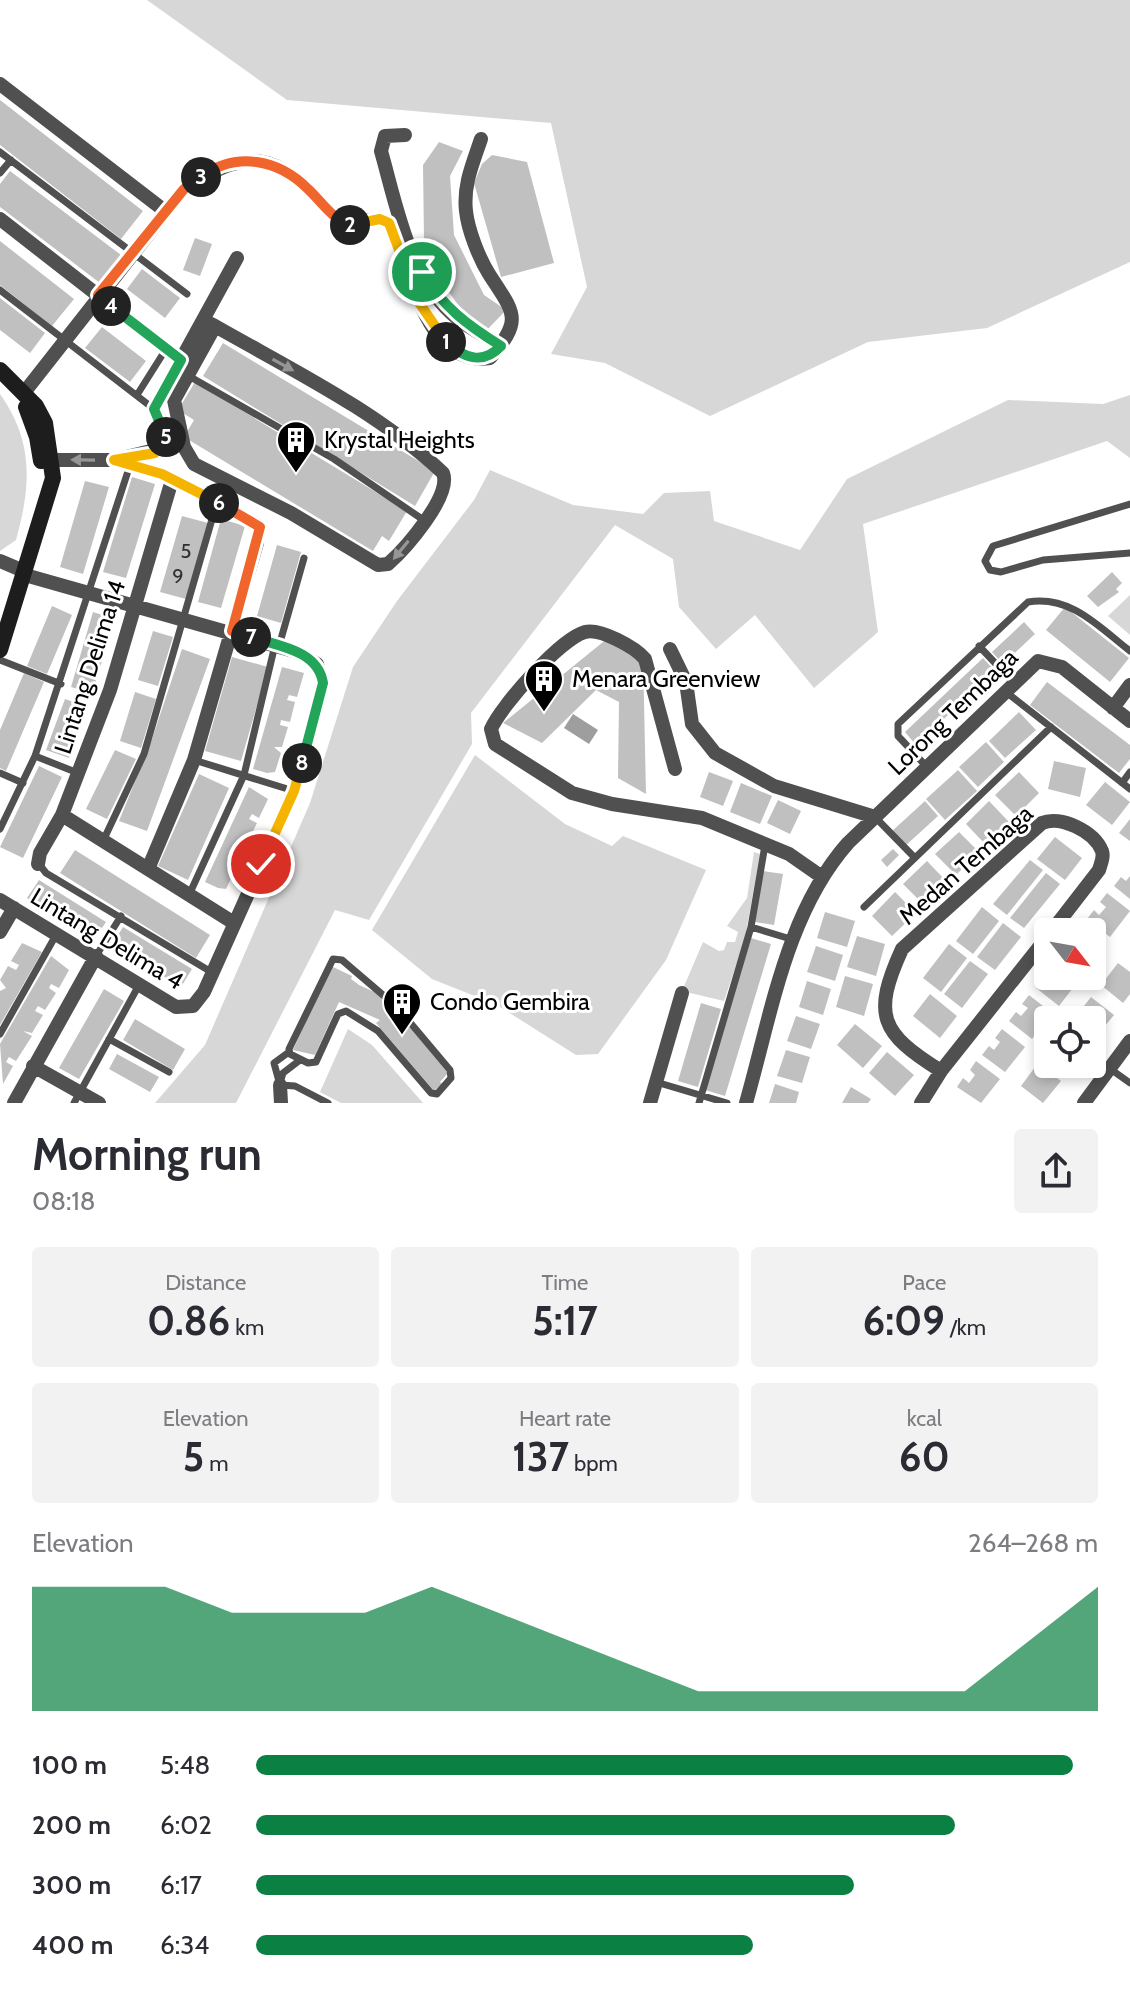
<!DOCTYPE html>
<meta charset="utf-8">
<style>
body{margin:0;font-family:Cabin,sans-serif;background:#f2f2f3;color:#2b2b33;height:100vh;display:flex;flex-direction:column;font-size:30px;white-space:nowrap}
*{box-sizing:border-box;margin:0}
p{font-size:26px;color:#7c7c81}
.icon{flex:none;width:44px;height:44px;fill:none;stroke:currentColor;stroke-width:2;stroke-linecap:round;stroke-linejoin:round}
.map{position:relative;height:1103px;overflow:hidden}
.drawer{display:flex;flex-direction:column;background:#fff;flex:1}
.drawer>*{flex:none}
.needle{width:52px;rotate:121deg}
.controls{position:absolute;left:1034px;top:918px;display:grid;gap:16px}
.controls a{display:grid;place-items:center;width:72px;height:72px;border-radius:8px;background:#fff;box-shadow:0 4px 12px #0003;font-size:40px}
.pin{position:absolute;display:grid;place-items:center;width:68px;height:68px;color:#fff;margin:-34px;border:4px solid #fff;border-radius:50%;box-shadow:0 2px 8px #0007}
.km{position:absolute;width:40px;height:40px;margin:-20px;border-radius:50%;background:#222;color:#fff;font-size:22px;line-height:40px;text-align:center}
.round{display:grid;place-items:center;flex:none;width:84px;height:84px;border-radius:8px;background:#f2f2f3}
.headline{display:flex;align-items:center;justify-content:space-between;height:136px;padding:0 32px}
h1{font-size:44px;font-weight:700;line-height:60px}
.metrics{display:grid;grid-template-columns:repeat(3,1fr);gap:12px;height:136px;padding:8px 32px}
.metrics div{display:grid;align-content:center;border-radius:8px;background:#f2f2f3;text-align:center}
.metrics b{font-size:40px;font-weight:700}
.metrics small{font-size:22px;font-weight:400}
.metrics p{font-size:22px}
.chart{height:224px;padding:16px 32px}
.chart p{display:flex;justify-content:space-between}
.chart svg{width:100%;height:144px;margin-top:8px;fill:#0b8043;opacity:.7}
ul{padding:0 32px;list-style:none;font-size:26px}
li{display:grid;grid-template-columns:128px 96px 1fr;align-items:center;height:60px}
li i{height:20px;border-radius:10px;background:#0b8043}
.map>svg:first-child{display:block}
.green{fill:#d7d7d7}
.water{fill:#9e9e9e}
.building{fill:#c0c0c0}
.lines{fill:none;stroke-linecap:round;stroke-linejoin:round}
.lane{stroke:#505050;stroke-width:7}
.street{stroke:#505050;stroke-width:14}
.secondary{stroke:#1d1d1d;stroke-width:16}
.oneway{fill:#969696}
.split-1-casing{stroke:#fff;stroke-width:16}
.split-2-casing{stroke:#fff;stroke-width:16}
.split-3-casing{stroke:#fff;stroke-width:16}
.split-4-casing{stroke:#fff;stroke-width:16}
.split-5-casing{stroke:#fff;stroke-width:16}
.split-6-casing{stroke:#fff;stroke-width:16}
.split-7-casing{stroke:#fff;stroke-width:16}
.split-8-casing{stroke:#fff;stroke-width:16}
.split-9-casing{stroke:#fff;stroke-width:16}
.split-1{stroke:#22a559;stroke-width:10}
.split-2{stroke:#f5b400;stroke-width:10}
.split-3{stroke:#f0652b;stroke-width:10}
.split-4{stroke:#f0652b;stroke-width:10}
.split-5{stroke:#22a559;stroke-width:10}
.split-6{stroke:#f5b400;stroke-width:10}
.split-7{stroke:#f0652b;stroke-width:10}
.split-8{stroke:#22a559;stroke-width:10}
.split-9{stroke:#f5b400;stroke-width:10}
.labels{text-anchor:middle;stroke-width:6;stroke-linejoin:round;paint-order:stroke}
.number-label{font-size:20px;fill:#303030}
.poi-label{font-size:24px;fill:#000;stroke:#fff;text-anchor:start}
.street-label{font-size:24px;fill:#000;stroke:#fff}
</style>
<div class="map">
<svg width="1130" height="1103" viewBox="0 0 1130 1103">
<rect width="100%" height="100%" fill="#fff"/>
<!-- green -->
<path class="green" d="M147,0H1130V262L987,328L868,342L710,416L605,363L551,354L587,287L551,123L287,100Z
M0,394C34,442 31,486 16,540L0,551Z
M1130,395V458L1107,441L863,524L878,632L814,688L755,615L716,649L679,607L673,559L615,525L471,713L472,744L369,920L335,910L236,1103H155L205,1045L310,803L353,667L397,601L474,500L490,470L573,505L643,514L664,493L710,491L714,521L800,550L847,479L1008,400L1103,404Z
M1130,595V635L1108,616Z
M475,755L565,824L612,846L623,836L706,870L666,960L598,1054L576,1055L497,1005L432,979L372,930Z
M754,852L760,854L745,938L724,1001L682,991L703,942L719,951L724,950L727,942H735L738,932L727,926L747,898Z
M348,1029L372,1045L423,1103H341L320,1092Z"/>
<!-- water -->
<path class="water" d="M573,714L598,730L589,744L564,728Z"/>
<!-- building -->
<path class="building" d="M0,100L143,211L121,239L0,145Z
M439,142L463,151L450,176L454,235L484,295L506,310L487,330L466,316L443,284L424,240L423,165Z
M492,155L527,162L554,263L501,277L474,183L482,164Z
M10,171L121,255L100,283L0,207V184Z
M195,238L212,244L200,276L183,270Z
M0,241L74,299L52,326L0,285Z
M142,269L180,298L165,318L127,289Z
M0,298L45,333L30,353L0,330Z
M102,327L146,361L130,382L85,348Z
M223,343L435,471L415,506L203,376Z
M195,382L407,511L389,541L382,536L373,551L184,437L194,420L178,410Z
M132,477L155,484L126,578L103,572Z
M85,481L109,487L83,574L60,567Z
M182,516L208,523L186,599L160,592Z
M221,519L245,526L221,608L198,602Z
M277,545L301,552L281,623L257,616Z
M1112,572L1122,583L1116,589L1119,592L1098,607L1087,596Z
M52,606L72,615L47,674L27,666Z
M1065,607L1129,658L1110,682L1046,630Z
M93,612L115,619L92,693L71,687Z
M1024,622L1035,634L1003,664L992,652Z
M153,631L173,637L158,686L138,680Z
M608,638L643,656L646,794L618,778L619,702L596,690L542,743L503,723Z
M182,649L210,659L147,831L119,821L151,742Z
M232,657L268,667L241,761L205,751Z
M983,658L995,671L916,745L905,732Z
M282,667L304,673L297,697L289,695L287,700L295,702L290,722L281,720L280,725L288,727L282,747H274L281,753L275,772L267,773L253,769Z
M24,673L44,682L6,771L0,768V730Z
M1047,682L1130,745V759L1119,773L1030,705Z
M135,692L156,699L141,748L120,741Z
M65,699L87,707L69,758L46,750Z
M1019,712L1036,730L1005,758L989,741Z
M986,742L1004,762L978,787L959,767Z
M115,750L136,759L107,819L86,809Z
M1054,761L1086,768L1080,797L1048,789Z
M39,766L62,777L23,858L0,847Z
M958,770L977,791L945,820L926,799Z
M709,772L733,781L723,806L700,797Z
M1019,772L1039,793L1016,816L995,795Z
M199,774L229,788L188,880L158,866Z
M1105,782L1130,802L1112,825L1086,805Z
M741,783L772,796L760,824L730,812Z
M249,787L268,799L259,818L252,814L249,819L257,823L248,841L239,840L246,847L237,865L229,864L235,870L226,889L218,888L205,882Z
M778,800L801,811L790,834L767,823Z
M925,801L938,816L904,847L891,832Z
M989,801L1009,822L986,845L966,824Z
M1130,819V841L1119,833Z
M959,832L979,852L956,875L935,854Z
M1055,837L1082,858L1065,880L1037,859Z
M893,849L899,855L887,867L881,860Z
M75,850L210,935L196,958L60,873Z
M1030,860L1043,870L1007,915L993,904Z
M927,861L947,882L924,905L903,884Z
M763,871L783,874L774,925L755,922Z
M1046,873L1060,884L1024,928L1010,918Z
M1130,876V899L1114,886L1121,877L1126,881Z
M39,880L106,922L94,940L27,898Z
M895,892L916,913L892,936L872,916Z
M1107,893L1130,911L1110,937L1087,919L1094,910L1099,915L1106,907L1100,902Z
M982,907L999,921L973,954L956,941Z
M825,912L855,921L847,947L817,938Z
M1003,923L1021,937L995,970L977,957Z
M123,927L192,969L181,987L112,945Z
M857,936L885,944L876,976L847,967Z
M1092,936L1105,945L1092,961Z
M751,938L771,944L725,1096L705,1090Z
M22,943L42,952L0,1025V991L6,988L0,980L8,966L16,970L19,965L11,961Z
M949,944L967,958L941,992L923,978Z
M816,946L843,955L835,981L807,972Z
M51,956L69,970L59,988L51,984L49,988L56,993L45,1010L38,1006L35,1011L43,1015L32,1033L23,1031L32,1036L16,1061L9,1057L6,1062L13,1066L3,1084L0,1044Z
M970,961L988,974L962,1008L944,994Z
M1118,963L1130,972V994L1123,1003L1101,985Z
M331,966L352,976L351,979L359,985L379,994L385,1005L394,1009L448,1073L440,1082L442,1084L434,1091L376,1023L380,1020L339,1002L315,1055L293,1050Z
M845,976L873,984L864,1016L836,1007Z
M1054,976H1075L1079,980L1059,1006L1036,988L1043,979L1049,983Z
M807,981L831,989L823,1015L799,1007Z
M104,989L124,1001L79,1079L59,1068Z
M930,994L957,1016L940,1038L913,1016Z
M1029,995L1052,1013L1032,1039L1009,1021L1016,1012L1021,1016L1028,1008L1022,1004Z
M1091,997L1114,1015L1096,1037L1092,1034V1020H1073Z
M701,1003L721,1009L698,1087L678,1081Z
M796,1016L820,1024L811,1049L787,1041Z
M135,1019L185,1049L173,1070L123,1040Z
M855,1024L882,1046L863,1068L837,1045Z
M1002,1029L1025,1047L1005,1072L982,1055L989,1046L994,1050L1000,1042L995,1038Z
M786,1050L810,1057L802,1083L777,1076Z
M887,1052L914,1075L895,1096L869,1073Z
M117,1054L159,1077L150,1092L109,1069Z
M976,1061L1000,1079L981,1103L957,1087L963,1078L969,1083L975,1075L970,1070Z
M1038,1063L1061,1081L1043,1103L1021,1086Z
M775,1084L799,1092L796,1103H769Z
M851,1087L871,1099L868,1103H842Z"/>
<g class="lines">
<!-- lane -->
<path class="lane" d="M0,152L187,294
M0,173L11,160
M0,290L154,409
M187,375L334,459L425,521
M137,395L166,349
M126,463L162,474L257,524L260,527L257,543
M1130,504L993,546L985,561L990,570L1001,572L1043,560L1130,553
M279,646L304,558
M979,646L1013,682
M0,660L61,684
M1006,692L1130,789
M35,756L78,773
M194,760L294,791
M926,766L898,736V724L1028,602C1071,595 1099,627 1130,651
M0,773L23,783
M1122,783L1130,772
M875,817L915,858
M0,829L35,756L130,465
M103,841L144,754L217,502
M39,864L46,873L213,973
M189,895L244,775L275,645
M864,907L1051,727
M751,927L794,940
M96,956L121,916
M333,959L342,960L397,1007L450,1070L451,1078L437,1094L431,1093L378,1031L346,1011L338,1014L316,1062L308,1063L290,1054L289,1049Z
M0,1034L56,935
M109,1039L169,1072
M1109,1068L1130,1083
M656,1082L727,1103
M280,1083L283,1073L300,1060
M280,1085L295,1086L328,1103
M280,1085L274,1063L289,1052
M74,1103L139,985
M699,1103L751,927L765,845"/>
<!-- street -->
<path class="street" d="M0,84L165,211
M405,135L385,136L381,151C397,207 409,280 458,319C471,329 487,337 501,346
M0,219L181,360
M203,320L215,326C292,370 377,411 443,473C452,496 405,549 388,564L378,565L291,513L194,464L184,447L174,400L215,326
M23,394L184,189C259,139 282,160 338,220C356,228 373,214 389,223C410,261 423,368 490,358C524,319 514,313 489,274C479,258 468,230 466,211C463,185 473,163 481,139
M52,460H114L159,449L166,432L154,409L237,258
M0,561L26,572
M670,649L686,682L692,724L715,753L774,786L875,817
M1113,708L1130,685
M675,769L645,659C635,647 600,628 585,632C560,639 501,706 491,729L495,744L572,793L612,804L702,818L789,854L822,877
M62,815L234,923
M38,864L40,853L62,815L110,690L172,480
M148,869L194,760L257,543
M0,900L176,1007L193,1006L204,992L294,791L323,683L317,664L297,652L25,575
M0,932L14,908
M33,1066L99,1103
M941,1071C880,1033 872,1015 902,949L1042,823C1060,815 1094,831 1102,851C1104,857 1101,863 1099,870L1051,932
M280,1085L281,1103
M14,1103L96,956
M650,1103L682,993
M746,1103C771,1016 786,913 848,843L1038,661L1062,667L1130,721
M921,1103L941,1071L1048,936
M1084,1103L1130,1041"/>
<!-- secondary -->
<path class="secondary" d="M0,370L36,406L45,423L53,478L0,650
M26,407L37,437L41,461"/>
</g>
<!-- one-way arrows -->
<defs><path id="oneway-solid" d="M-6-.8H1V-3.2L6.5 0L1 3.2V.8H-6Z" transform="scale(2)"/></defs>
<g class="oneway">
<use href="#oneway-solid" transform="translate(283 365) rotate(29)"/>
<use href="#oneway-solid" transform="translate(83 460) rotate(-179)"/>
<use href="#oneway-solid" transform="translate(401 550) rotate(129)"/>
</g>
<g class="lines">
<!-- split-1 casing -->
<g class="split-1-casing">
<path id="split-1" d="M422,272C443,307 467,325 501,346C483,365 465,359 446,342"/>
</g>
<!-- split-2 casing -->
<g class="split-2-casing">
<path id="split-2" d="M350,225L380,219L389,223L418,301L446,342"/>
</g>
<!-- split-3 casing -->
<g class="split-3-casing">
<path id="split-3" d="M201,177C236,151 278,159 308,189C321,201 332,219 350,225"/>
</g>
<!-- split-4 casing -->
<g class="split-4-casing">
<path id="split-4" d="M111,306L98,295L184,189L201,177"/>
</g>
<!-- split-5 casing -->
<g class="split-5-casing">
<path id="split-5" d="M111,306L181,360L154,409L166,437"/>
</g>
<!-- split-6 casing -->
<g class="split-6-casing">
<path id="split-6" d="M166,437L155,453L114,460L162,474L219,503"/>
</g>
<!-- split-7 casing -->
<g class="split-7-casing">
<path id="split-7" d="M219,503L260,527L232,631L251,637"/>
</g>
<!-- split-8 casing -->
<g class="split-8-casing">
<path id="split-8" d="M251,637C278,646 318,650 323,683L302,763"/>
</g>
<!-- split-9 casing -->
<g class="split-9-casing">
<path id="split-9" d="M261,864L294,791L302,763"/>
</g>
<!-- split-1 -->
<use href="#split-1" class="split-1"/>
<!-- split-2 -->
<use href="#split-2" class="split-2"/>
<!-- split-3 -->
<use href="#split-3" class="split-3"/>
<!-- split-4 -->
<use href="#split-4" class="split-4"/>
<!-- split-5 -->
<use href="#split-5" class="split-5"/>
<!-- split-6 -->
<use href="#split-6" class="split-6"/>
<!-- split-7 -->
<use href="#split-7" class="split-7"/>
<!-- split-8 -->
<use href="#split-8" class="split-8"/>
<!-- split-9 -->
<use href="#split-9" class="split-9"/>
</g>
<!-- icons -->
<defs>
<g id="building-pin" transform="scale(2)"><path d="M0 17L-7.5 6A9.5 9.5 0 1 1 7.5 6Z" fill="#000" stroke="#fff"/><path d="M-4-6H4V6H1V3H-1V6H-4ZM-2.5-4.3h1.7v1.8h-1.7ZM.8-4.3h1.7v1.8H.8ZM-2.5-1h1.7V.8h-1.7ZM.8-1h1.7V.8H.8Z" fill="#fff"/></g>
</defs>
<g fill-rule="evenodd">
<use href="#building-pin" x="296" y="440"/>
<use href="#building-pin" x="544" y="679"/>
<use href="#building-pin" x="402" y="1002"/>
</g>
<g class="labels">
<!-- number labels -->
<g class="number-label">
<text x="186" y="558">5</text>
<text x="178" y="583">9</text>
</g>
<!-- poi labels -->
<g class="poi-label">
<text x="324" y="448">Krystal Heights</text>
<text x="572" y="687">Menara Greenview</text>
<text x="430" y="1010">Condo Gembira</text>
</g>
<!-- street labels -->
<g class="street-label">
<text transform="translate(90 667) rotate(-72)" y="8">Lintang Delima 14</text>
<text transform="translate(953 712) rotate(-44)" y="8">Lorong Tembaga</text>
<text transform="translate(966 865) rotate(-41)" y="8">Medan Tembaga</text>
<text transform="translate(107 939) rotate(31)" y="8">Lintang Delima 4</text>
</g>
</g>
</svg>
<div class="controls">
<a><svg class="needle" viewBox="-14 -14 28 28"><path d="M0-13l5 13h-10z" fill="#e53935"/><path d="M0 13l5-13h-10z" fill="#7c7c81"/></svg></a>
<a><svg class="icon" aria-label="locate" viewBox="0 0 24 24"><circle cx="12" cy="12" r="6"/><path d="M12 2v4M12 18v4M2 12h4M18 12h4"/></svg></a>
</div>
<div class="pin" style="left:422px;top:272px;background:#1e9e55"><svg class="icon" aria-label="arrive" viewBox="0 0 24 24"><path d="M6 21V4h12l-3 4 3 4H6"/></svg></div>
<div class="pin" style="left:261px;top:864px;background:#d93025"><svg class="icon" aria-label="check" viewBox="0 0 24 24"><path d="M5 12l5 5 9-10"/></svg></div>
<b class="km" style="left:446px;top:342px">1</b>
<b class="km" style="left:350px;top:225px">2</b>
<b class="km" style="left:201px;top:177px">3</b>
<b class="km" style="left:111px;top:306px">4</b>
<b class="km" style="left:166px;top:437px">5</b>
<b class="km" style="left:219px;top:503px">6</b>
<b class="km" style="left:251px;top:637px">7</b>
<b class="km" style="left:302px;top:763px">8</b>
</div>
<section class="drawer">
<div class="headline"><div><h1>Morning run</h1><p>08:18</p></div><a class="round"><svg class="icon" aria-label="share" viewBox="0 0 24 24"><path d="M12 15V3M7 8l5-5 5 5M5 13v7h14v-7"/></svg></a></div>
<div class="metrics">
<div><p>Distance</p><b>0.86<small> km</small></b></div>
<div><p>Time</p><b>5:17</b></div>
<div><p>Pace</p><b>6:09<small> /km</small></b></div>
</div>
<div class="metrics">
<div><p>Elevation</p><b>5<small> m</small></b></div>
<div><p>Heart rate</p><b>137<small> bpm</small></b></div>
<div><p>kcal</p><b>60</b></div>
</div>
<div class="chart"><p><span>Elevation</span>264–268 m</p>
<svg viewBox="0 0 160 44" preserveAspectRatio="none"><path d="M0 44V6L10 6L20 6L30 14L40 14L50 14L60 6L70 14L80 22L90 30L100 38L110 38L120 38L130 38L140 38L150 22L160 6V44z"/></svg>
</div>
<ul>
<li><b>100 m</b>5:48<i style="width:97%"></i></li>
<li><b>200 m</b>6:02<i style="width:83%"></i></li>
<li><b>300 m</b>6:17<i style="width:71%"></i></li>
<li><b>400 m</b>6:34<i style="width:59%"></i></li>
</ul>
</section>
